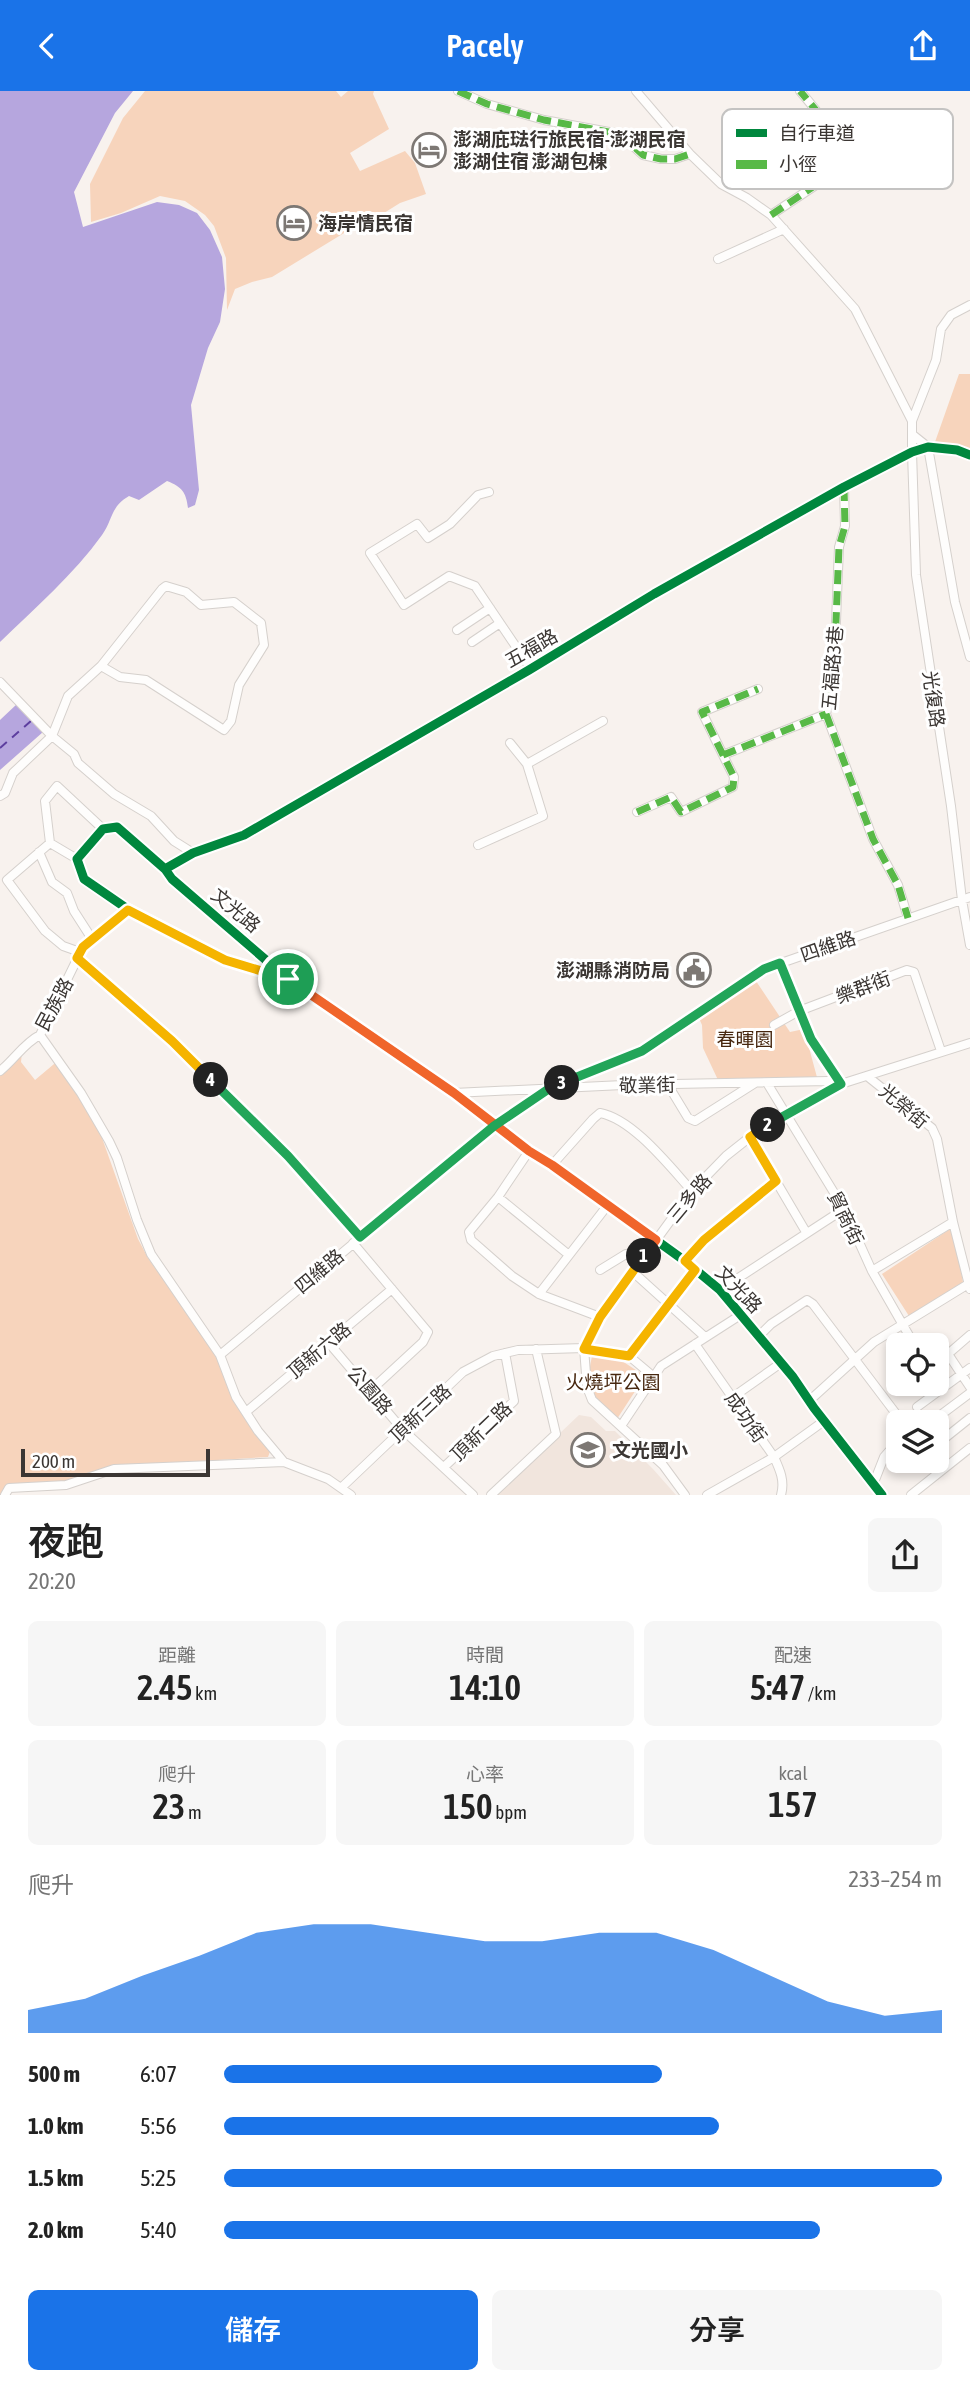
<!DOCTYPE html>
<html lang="zh-TW">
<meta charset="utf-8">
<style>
body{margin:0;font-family:"Asap Condensed","Noto Sans TC",sans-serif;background:#f6f6f6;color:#222;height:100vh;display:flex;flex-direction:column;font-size:26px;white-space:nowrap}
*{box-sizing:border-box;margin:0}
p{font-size:23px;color:#767676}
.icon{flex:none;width:38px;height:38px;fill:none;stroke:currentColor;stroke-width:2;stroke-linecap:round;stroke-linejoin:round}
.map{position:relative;height:1404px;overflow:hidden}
.sheet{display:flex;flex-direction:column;background:#fff;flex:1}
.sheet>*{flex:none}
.buttons{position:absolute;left:886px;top:1242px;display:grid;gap:14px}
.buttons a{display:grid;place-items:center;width:63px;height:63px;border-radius:10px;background:#fff;box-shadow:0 4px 10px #0003;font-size:35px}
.scale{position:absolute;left:21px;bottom:18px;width:189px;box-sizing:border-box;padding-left:7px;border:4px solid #3b3633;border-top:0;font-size:19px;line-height:24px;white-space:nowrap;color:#3b3633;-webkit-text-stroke:5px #fff;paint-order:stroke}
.pin{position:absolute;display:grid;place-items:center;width:60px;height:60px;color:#fff;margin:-30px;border:4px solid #fff;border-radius:50%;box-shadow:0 2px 7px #0007}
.km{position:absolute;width:35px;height:35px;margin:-18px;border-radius:50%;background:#222;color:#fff;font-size:19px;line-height:35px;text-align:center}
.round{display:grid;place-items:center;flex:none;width:74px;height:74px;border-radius:10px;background:#f6f6f6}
.summary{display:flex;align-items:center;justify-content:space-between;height:119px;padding:0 28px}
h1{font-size:38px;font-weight:600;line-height:52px}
.metrics{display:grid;grid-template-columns:repeat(3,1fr);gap:10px;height:119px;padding:7px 28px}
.metrics div{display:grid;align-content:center;border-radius:10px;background:#f6f6f6;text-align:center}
.metrics b{font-size:35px;font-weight:600}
.metrics small{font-size:19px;font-weight:400}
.metrics p{font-size:19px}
.chart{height:196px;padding:14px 28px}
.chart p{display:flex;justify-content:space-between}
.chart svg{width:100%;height:126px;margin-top:7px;fill:#1a73e8;opacity:.7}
.cta{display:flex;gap:14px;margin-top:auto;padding:14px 28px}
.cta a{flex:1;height:80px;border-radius:10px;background:#1a73e8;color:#fff;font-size:28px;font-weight:600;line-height:80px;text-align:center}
.cta a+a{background:#f6f6f6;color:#222}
ul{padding:0 28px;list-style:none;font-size:23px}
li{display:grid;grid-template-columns:112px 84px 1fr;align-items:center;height:52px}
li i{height:18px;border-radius:9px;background:#1a73e8}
header{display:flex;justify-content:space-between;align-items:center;height:91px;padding:0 28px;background:#1a73e8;color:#fff;font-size:32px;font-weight:600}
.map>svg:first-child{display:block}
.built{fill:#f1e5dd}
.green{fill:#f7d4bc}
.water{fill:#b6a6de}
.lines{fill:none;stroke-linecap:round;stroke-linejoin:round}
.ferry{stroke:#5d3e9f;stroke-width:2;stroke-dasharray:9 7;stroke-linecap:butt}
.minor-casing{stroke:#d5d0cc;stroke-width:10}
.minor{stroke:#fefdfc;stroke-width:8}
.quiet{stroke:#58b947;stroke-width:7;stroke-dasharray:14 7;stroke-linecap:butt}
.cycleway-casing{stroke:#fff;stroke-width:13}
.cycleway{stroke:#00873e;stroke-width:9}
.split-1-casing{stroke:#fff;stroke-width:14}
.split-2-casing{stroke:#fff;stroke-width:14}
.split-3-casing{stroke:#fff;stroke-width:14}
.split-4-casing{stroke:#fff;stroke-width:14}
.split-5-casing{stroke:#fff;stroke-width:14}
.split-1{stroke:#f0652b;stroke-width:9}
.split-2{stroke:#f5b400;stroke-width:9}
.split-3{stroke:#22a559;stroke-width:9}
.split-4{stroke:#22a559;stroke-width:9}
.split-5{stroke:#f5b400;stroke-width:9}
.labels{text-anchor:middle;stroke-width:6;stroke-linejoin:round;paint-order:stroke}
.poi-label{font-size:19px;font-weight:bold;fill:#3b3633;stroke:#fff;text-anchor:start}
.street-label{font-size:19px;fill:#3b3633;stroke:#fff}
.park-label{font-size:19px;fill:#47270f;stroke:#fff}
.key{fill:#fff;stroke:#c4c3c2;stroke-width:2}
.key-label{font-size:19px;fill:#3b3633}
</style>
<header><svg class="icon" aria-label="back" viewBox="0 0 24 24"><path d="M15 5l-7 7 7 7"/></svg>Pacely<svg class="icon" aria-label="share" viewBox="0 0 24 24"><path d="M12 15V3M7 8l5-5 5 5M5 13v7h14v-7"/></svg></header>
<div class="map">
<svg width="970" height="1404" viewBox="0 0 970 1404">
<rect width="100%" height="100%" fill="#f8f2ee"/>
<!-- built -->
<path class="built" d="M579,1324L591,1326L606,1340H615L653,1378L676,1404H495Z"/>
<!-- green -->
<path class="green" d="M145,0H336L341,6L348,0H374L373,3L389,38L350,62L360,80L405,60L415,72L426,103L400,112L376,127L349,139L272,186L252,191L235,198L227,219L226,167L214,135L205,124L185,110L160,105L121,122L91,131L90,93L123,27Z
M959,283H970V358L935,351Z
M754,887L790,941L804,938L818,990L718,989L703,957L702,934L698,925Z
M22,961L21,971L35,989L60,968L86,1002L138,1148L148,1167L218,1266L271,1358L268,1366L116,1375L67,1393L7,1395L0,1404V982Z
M953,1136L963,1191L909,1225L882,1183Z
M593,1261L619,1268L645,1285L617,1328C591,1304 584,1297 593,1261Z"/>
<!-- water -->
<path class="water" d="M0,0H133L115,22L74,101L83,136L157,111L179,114L197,122L210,139L222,166L225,198L220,231L208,257L191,314L199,399L195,414L188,417C186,401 182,396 167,390L139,409L129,405C110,416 113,429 102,444C74,483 35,517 0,551Z
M17,613L43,641L0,679V629Z"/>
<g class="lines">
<!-- ferry -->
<path class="ferry" d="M0,657L31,630"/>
<!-- minor casing -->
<g class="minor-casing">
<path id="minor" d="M458,0L487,13L544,29L620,43L643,64L661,68H675L690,63
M636,0L690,63L721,93L747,107L771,124L855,218L912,330
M771,124L846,74C836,42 821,25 800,0
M718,168L784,138
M970,214L951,224L941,238L936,269L912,330V361L916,484L951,715L962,809L970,854
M913,344L928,356L955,511L970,566
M844,396L845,435L839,456L834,580L828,584V614L826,623L873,748L898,794L908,827
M489,401L478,404L450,433L428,447L417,433L370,462L404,514L449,485L475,495L531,578
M457,539L490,517
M472,551L500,532
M0,591L52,645L74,663L78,672L114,703L151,725L174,750L193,762
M723,664L702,621L758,598
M527,673L603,630
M0,705L5,702L13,682L52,645L68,605L101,575L162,498L166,495L186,501L201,514L234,511L261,532L264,554L239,594L231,630L224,639L146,589L120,586L101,575
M637,721L671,706L681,721L733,696L734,686L723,664L826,623
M50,752L77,768
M478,754L543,725L527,673L510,652
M39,761L52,791L67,802L74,820L92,848
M165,778L193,762L244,744L529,579L654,503L844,396L912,361L928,356L957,359L970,364
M80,861L63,855L45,840L7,789L50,752L45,710L57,695L103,738
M77,867L172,950L288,1065L360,1146
M780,872L811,948L841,993
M288,888L225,869L129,819L84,788L77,768L103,738L117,736L165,778L172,788L288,888L454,1002L529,1060L552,1074L685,1170L720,1199L793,1286L814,1317L882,1404
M774,934L799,920L907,879L914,881L941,960
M40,944L81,1002L109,1050L117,1067L137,1129L151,1163L220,1264L236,1306L258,1340L284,1371
M0,980C14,969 24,952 40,944L83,856L129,819
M867,985L932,1037L937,1048L953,1131L970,1198
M767,992L844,1118L872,1180L915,1255
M668,994L688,1027L695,1030L755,992
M454,1002L623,994L829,990L841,993
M750,1046L806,1141
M529,1060L498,1106L469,1141L471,1149L512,1185L539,1203L600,1226
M552,1074L593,1028L600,1022C633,1028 670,1076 692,1100
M498,1106L569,1164
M353,1152L428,1241L423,1251L370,1300
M685,1170L704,1148L776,1090
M600,1179L626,1163L640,1172
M872,1180L953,1131
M633,1181L705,1246
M720,1199L844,1118
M539,1203L607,1115
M759,1245L771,1233L807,1209L813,1213L903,1332
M328,1251L402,1338L473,1404
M695,1253L774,1366C780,1379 785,1390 781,1404
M948,1263L970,1296
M220,1264L494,1035L550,997L642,960L764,878L970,806
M629,1265L695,1179
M936,1270L948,1263L970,1244
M733,1306L781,1272
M809,1310L874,1251L970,1192
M917,1316L970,1277
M246,1321L392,1198
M930,1332L970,1302
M621,1335L661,1275L742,1223
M940,1351L970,1327
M444,1376L514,1310L505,1262
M873,1394L884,1366L898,1350
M342,1396L463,1281L493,1265L518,1259L584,1257L629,1265L654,1286
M5,1404L9,1397L66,1394L114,1378L284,1371L328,1388L351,1404
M491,1404L556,1343L536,1258
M685,1404L663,1374L592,1309L587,1296L584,1257L600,1226L692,1100L726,1065L750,1046L841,993L970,952
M707,1404L774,1366L824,1330
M911,1404L970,1357"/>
</g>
<!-- minor -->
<use href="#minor" class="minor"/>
<!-- quiet -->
<path class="quiet" d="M458,0L487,13L544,29L620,43L643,64L661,68H675L690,63
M771,124L846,74C836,42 821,25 800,0
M844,396L845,435L839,456L834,580L828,584V614L826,623L873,748L898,794L908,827
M723,664L702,621L758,598
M637,721L671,706L681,721L733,696L734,686L723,664L826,623"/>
<!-- cycleway casing -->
<g class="cycleway-casing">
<path id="cycleway" d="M165,778L193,762L244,744L529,579L654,503L844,396L912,361L928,356L957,359L970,364
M288,888L225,869L129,819L84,788L77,768L103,738L117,736L165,778L172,788L288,888L454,1002L529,1060L552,1074L685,1170L720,1199L793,1286L814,1317L882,1404"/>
</g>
<!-- cycleway -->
<use href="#cycleway" class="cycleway"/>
</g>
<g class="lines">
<!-- split-1 casing -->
<g class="split-1-casing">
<path id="split-1" d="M288,888L454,1002L529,1060L552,1074L656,1149L644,1165"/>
</g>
<!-- split-2 casing -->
<g class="split-2-casing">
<path id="split-2" d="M644,1165L600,1226L584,1258L629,1265L695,1179L685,1170L704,1149L776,1090L750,1046L768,1034"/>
</g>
<!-- split-3 casing -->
<g class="split-3-casing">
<path id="split-3" d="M562,992L642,960L764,878L780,872L811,948L841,993L768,1034"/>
</g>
<!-- split-4 casing -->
<g class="split-4-casing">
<path id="split-4" d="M211,989L288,1065L360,1146L494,1035L550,997L562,992"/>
</g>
<!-- split-5 casing -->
<g class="split-5-casing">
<path id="split-5" d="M211,989L172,950L77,867L83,856L128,819L225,869L288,888"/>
</g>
<!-- split-1 -->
<use href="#split-1" class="split-1"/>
<!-- split-2 -->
<use href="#split-2" class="split-2"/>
<!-- split-3 -->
<use href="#split-3" class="split-3"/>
<!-- split-4 -->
<use href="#split-4" class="split-4"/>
<!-- split-5 -->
<use href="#split-5" class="split-5"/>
</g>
<!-- icons -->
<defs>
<g id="hotel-ring" transform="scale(1.75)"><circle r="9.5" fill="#fff" stroke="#7d7874" stroke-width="1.5"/><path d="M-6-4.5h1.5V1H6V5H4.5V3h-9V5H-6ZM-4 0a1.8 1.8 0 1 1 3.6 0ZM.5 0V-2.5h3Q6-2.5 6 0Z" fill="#7d7874"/></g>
<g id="civic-ring" transform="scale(1.75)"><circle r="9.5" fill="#fff" stroke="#7d7874" stroke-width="1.5"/><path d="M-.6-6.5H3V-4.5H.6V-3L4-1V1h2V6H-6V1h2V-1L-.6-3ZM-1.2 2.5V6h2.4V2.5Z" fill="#7d7874"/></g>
<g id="school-ring" transform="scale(1.75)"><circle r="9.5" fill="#fff" stroke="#7d7874" stroke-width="1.5"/><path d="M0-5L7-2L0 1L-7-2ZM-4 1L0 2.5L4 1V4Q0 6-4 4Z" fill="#7d7874"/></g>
</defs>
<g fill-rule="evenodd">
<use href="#hotel-ring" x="429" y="59"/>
<use href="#hotel-ring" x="294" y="132"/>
<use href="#civic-ring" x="694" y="879"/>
<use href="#school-ring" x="588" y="1359"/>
</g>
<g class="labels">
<!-- poi labels -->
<g class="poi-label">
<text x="453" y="55">澎湖庇琺行旅民宿-澎湖民宿<tspan x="453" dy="22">澎湖住宿 澎湖包棟</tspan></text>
<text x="318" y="139">海岸情民宿</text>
<text x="670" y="886" text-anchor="end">澎湖縣消防局</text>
<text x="612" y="1366">文光國小</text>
</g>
<!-- street labels -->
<g class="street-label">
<text transform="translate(531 557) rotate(-30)" y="7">五福路</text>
<text transform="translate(832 577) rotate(-85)" y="7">五福路3巷</text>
<text transform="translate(934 608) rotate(82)" y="7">光復路</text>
<text transform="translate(236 819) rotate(40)" y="7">文光路</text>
<text transform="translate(828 855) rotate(-19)" y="7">四維路</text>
<text transform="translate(863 896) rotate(-21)" y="7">樂群街</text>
<text transform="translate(54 913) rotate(-62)" y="7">民族路</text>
<text transform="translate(647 994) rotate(-1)" y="7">敬業街</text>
<text transform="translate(904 1015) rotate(40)" y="7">光榮街</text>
<text transform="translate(689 1107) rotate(-50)" y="7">三多路</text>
<text transform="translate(846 1127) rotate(64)" y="7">貿商街</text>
<text transform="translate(319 1180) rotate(-40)" y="7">四維路</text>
<text transform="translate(739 1198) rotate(46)" y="7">文光路</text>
<text transform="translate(319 1259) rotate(-40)" y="7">頂新六路</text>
<text transform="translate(370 1299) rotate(49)" y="7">公園路</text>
<text transform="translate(420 1322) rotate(-43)" y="7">頂新三路</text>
<text transform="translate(746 1326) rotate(55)" y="7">成功街</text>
<text transform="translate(481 1340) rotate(-44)" y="7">頂新二路</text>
</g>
<!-- park labels -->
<g class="park-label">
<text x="745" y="955">春暉園</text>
<text x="613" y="1298">火燒坪公園</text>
</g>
</g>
<!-- legend -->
<rect x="722" y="18" width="231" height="80" rx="10" class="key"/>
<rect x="736" y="38" width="31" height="8" fill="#00873e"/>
<rect x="736" y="69" width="31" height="9" fill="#58b947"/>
<g class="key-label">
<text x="779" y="49">自行車道</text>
<text x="779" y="80">小徑</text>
</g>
</svg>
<div class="buttons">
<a><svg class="icon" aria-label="locate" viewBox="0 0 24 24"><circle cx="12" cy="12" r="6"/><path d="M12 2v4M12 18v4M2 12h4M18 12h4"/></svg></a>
<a><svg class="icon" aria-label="layers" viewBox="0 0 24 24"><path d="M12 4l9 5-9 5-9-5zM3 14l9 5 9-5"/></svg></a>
</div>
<div class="scale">200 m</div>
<div class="pin" style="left:288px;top:888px;background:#1e9e55"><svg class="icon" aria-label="arrive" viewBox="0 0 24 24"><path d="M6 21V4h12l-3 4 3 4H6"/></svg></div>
<b class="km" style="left:644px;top:1165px">1</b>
<b class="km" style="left:768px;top:1034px">2</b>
<b class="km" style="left:562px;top:992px">3</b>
<b class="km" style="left:211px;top:989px">4</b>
</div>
<section class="sheet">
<div class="summary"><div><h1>夜跑</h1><p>20:20</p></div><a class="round"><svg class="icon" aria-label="share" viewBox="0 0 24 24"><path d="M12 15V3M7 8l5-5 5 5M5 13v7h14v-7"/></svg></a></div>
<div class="metrics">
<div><p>距離</p><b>2.45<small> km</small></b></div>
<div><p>時間</p><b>14:10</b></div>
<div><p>配速</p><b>5:47<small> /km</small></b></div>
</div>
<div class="metrics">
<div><p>爬升</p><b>23<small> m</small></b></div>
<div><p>心率</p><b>150<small> bpm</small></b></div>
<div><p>kcal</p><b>157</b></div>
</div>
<div class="chart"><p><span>爬升</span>233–254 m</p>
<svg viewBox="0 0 160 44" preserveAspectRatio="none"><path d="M0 44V36L10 32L20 24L30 17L40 9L50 6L60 6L70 9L80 12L90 12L100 9L110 9L120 15L130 24L140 33L150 38L160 36V44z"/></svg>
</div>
<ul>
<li><b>500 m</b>6:07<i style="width:61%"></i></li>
<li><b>1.0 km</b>5:56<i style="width:69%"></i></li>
<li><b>1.5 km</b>5:25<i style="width:100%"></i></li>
<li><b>2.0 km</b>5:40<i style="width:83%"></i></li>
</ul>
<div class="cta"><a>儲存</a><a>分享</a></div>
</section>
